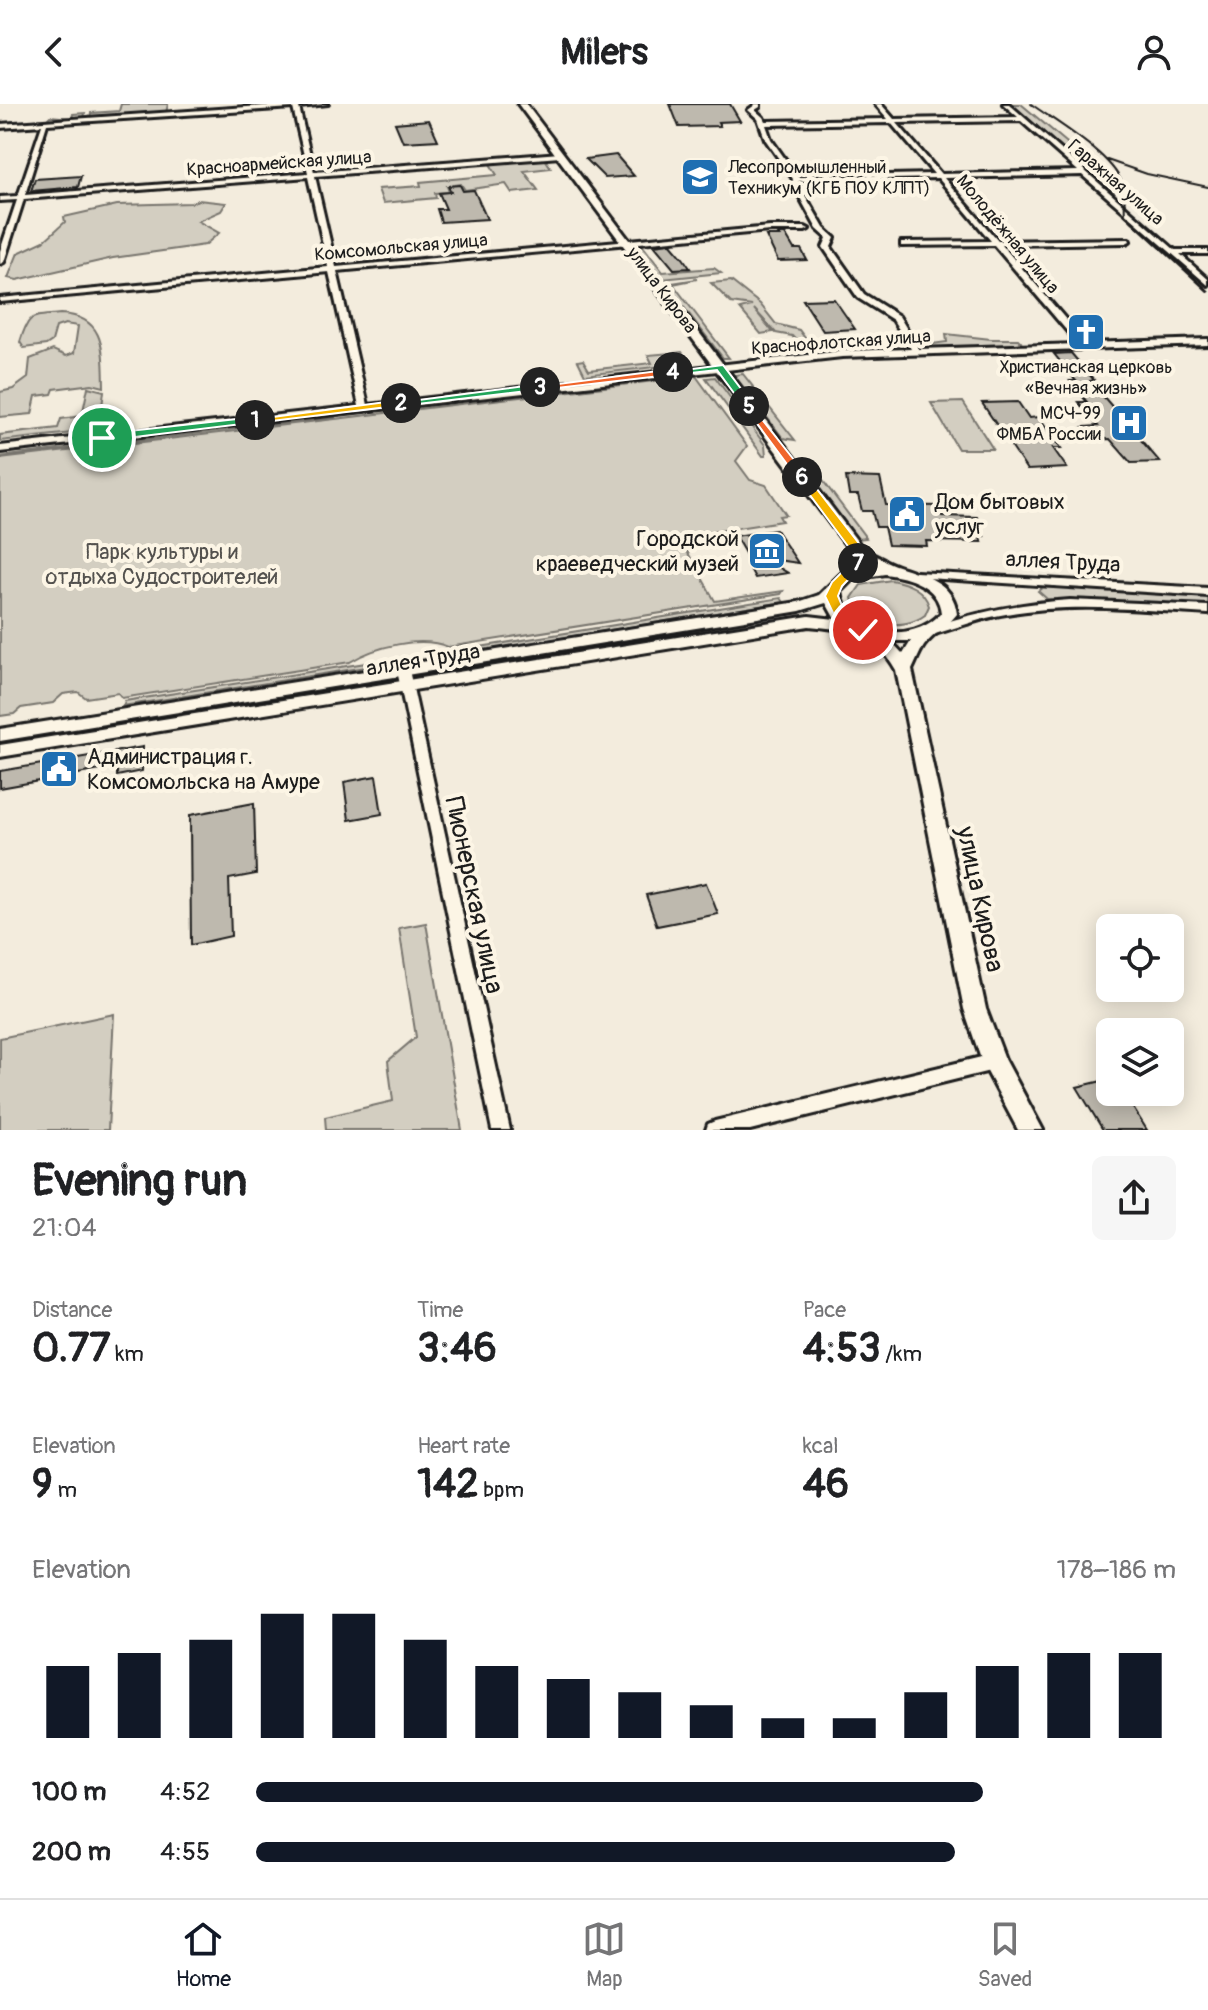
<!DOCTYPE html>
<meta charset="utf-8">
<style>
body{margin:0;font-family:Pangolin,sans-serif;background:#f6f6f6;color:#202124;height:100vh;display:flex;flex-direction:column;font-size:30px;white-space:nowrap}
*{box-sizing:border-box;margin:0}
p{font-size:26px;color:#757577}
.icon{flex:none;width:44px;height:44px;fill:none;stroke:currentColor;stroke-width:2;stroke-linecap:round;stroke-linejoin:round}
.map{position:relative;height:1026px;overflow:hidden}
.drawer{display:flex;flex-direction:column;background:#fff;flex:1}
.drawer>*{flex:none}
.tools{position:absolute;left:1096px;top:810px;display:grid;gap:16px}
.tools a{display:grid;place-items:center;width:88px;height:88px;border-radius:12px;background:#fff;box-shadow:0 4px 20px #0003;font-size:40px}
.pin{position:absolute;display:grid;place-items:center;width:68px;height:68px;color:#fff;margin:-34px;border:4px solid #fff;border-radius:50%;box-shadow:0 2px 8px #0007}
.km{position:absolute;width:40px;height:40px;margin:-20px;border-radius:50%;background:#222;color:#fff;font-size:22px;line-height:40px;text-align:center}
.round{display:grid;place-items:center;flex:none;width:84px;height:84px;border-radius:12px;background:#f6f6f6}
.headline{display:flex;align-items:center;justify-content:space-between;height:136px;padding:0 32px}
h1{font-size:44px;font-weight:800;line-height:60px}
.stats{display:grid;grid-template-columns:repeat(3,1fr);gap:12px;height:136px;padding:8px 32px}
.stats div{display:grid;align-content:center}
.stats b{font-size:40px;font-weight:800}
.stats small{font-size:22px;font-weight:400}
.stats p{font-size:22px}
.chart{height:224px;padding:16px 32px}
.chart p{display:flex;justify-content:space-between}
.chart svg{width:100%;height:144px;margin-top:8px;stroke:#111827;stroke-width:6}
ul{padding:0 32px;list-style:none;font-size:26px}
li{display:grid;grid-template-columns:128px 96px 1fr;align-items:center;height:60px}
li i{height:20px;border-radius:10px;background:#111827}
header{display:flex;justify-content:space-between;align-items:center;height:104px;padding:0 32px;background:#fff;font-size:36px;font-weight:800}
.tabs{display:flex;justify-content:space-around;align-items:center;height:112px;border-top:2px solid #e0e0e0;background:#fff;font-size:22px;color:#757577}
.tabs a{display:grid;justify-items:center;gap:4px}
.tabs .selected{color:#111827}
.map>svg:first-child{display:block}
.green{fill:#d3cec1;stroke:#78756e;stroke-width:2}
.building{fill:#beb9ae;stroke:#1c1c1c;stroke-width:2}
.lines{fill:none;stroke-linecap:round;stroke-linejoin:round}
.minor-casing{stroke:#1c1c1c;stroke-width:6}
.major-casing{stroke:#1c1c1c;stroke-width:6}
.minor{fill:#fcf5e5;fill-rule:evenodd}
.major{fill:#fcf5e5;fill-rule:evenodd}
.rail-far1{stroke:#1c1c1c;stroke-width:2}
.rail{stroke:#1c1c1c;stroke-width:3}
.split-1{fill:#22a559;stroke:#fff;stroke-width:2}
.split-2{fill:#f5b400;stroke:#fff;stroke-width:2}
.split-3{fill:#22a559;stroke:#fff;stroke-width:2}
.split-4{fill:#f0652b;stroke:#fff;stroke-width:2}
.split-5{fill:#22a559;stroke:#fff;stroke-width:2}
.split-6{fill:#f0652b;stroke:#fff;stroke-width:2}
.split-7{fill:#f5b400;stroke:#fff;stroke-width:2}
.split-8{fill:#f5b400;stroke:#fff;stroke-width:2}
.labels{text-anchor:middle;stroke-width:8;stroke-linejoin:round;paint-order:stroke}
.far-street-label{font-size:18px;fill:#1c1c1c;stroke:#fcf5e5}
.far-poi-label{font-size:18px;fill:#1c1c1c;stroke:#fcf5e5;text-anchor:start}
.poi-label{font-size:22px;fill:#1c1c1c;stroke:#fcf5e5;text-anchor:start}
.park-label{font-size:22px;fill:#53514e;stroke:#fcf5e5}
.street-label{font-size:22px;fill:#1c1c1c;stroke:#fcf5e5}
.near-street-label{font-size:26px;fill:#1c1c1c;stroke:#fcf5e5}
</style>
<header><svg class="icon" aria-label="back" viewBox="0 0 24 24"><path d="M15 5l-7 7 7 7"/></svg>Milers<svg class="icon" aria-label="person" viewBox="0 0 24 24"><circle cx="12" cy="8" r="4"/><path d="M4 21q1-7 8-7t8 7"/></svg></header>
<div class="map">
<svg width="1208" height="1026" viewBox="0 0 1208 1026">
<rect width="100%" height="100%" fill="#f3ecdd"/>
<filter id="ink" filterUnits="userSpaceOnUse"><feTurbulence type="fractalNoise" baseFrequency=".0125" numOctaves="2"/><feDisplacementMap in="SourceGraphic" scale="16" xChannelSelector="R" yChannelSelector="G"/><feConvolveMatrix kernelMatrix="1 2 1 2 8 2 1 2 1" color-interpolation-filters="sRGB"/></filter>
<g filter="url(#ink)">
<!-- green -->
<path class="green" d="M121,0H168L166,9L45,17L50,12L72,14L73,10L85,9L84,14L90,13L91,9L119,7Z
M1010,0H1021L1111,76L1114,88L1089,71L1097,70L1082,64Z
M545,55L551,64L524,67L538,86L512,89L506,80L465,86L461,80L447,82L449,88L435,89L436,94L383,99L378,85L421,82L420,78L497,71L490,60Z
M198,96L226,99L221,107L198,117L219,129L205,141L113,154L17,176L8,174L18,149L44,137L65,118L64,113L117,101L191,99Z
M643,142L663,168L714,164L721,169L662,175L638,143Z
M697,175L673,180L729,254H723L666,180Z
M731,177L760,200L776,220L799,226L808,238H830L802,243L792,232L776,229L754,205L773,228L761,230L740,205L752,202L731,199L711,179Z
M60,210C106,212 103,246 104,283L92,280L54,285L52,290L36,292L32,310L0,313V288L13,285L28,274L30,255L53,246L66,252L74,249L78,222L65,220L56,223L52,237L46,241L24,244L20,238C29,209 31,213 60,210Z
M946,230L991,235H1018L1021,238L1015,242L926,245L918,242L947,238Z
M682,248L690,259L585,271L578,257L583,256L589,266L652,259L648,251Z
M743,270L795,336L783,334L734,271Z
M696,272L747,342L736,357L750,376L766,381L786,411L779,412L782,417L679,433L715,497L783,487L781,490L448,543C421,531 374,543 350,558L122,594L118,589L86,594L78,588L63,590L53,599L21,604L14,610L0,612V355Z
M715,273L765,341L766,352H763L706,274Z
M88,283L104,287L99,326L0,337V331L58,324L61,315L82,312Z
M963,298L993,345H958L931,299Z
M335,310V313L0,353V350Z
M821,374L866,434L857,435L815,379Z
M891,476C908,479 924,485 929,502L925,511C904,527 858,523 852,494L861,481Z
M1043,483L1208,490V503L1047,495L1038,487Z
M781,494L784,498L444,553L443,549Z
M787,509L792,515L442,572L438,568L440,565Z
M366,559V563L123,602L125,597Z
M384,574L386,576L384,581L131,622L127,619L131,614Z
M426,819L462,1026H326L325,1013L393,997L388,957L416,933L399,824Z
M114,910L108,1026H0V934Z"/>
<!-- building -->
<path class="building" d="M670,0H730L740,17L718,18L720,22L679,23Z
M429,16L438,36L403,38L395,19Z
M616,51L634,72L605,74L586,55Z
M81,72L78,83L31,87L35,75Z
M460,81L463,87L474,86L487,115L441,118L437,105H446L439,89L451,88L448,82Z
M778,130H785L794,145H801L807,156L778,157L766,132H780Z
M670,139L683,154L690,164L674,165L654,141Z
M834,195L855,225L823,227L803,196Z
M1071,249L1094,276L1090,277L1160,358L1131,359L1110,335L1093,336L1083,323L1098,322L1078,298H1087L1070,277H1076L1054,250Z
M1018,298L1029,314L1039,313L1061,344H1053L1067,364L1027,366L982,299Z
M846,373L880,374L886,401L939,402L942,412L977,413L984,432H979L982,438L926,437L927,442L888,441L884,423H876L872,407H862L858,391H849Z
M776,426L798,459L763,454L788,469L755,474L748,461H752L735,432Z
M143,643L142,667L117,672V663L0,684V667Z
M376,672L382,710L349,716L344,678Z
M254,699L256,770L229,775L231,832L191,841L190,711Z
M706,779L718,810L657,822L646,791Z
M1110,975V988H1123L1147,1026H1103L1077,983Z"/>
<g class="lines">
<!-- minor casing -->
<g class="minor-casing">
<path id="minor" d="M292,0H328L299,3L314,68L560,49L563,51L560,53L315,72L336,163L770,123H805L809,125L805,127H770L337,167L368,301L842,247L911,245L893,216L858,194L823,143L827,134L817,125L792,79L793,75L765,35L758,15L748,6L755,1L754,0H760V3L755,6L763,13L765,17L888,15L875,0H881L894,15L1018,13L1003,0H1009L1175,146H1208V150H1180L1208,175V181L1082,71L944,74L998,137L1129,135L1130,137L1126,139L1002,141L1086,239L1208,235V241L842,253L0,348V342L359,302L329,168L0,198V194L328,163L308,73L24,95L4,158L0,160V147L17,96L0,97V93L18,92L42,21L0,24V20ZM293,4L308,69L25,91L47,20ZM1021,17L1078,67L941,70L897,19ZM891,19L934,70L798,73L771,35L766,21ZM938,74L991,137L904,138H901V142L994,141L1078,240L919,245L899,212L864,190L831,143L835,134L824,124L798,79L799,77Z
M916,468L1208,484V492L912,473L910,471L912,469Z
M1070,496L1208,502V510C1141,506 1073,498 1006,510C981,514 959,523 935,530L929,526L931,523C977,508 1021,499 1070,496Z
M403,562L409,566L510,1026H492L397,566Z
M994,950L1000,952L1003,958L1000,964L994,966L750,1026H706L708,1020L715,1017Z"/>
</g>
<!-- major casing -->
<g class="major-casing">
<path id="major" d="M518,0H526L864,446C875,451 888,459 898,462C924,471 954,478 957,510C946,524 934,529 924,542C919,549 916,558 912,566L986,905L1005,955L1043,1026H1018L982,958L964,905L896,566C874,527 849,526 809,522L0,653V641L809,512L835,515L826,499L800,507L0,637V625L798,498L819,491L843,468L875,462L854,452ZM885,470C909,473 939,482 941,509C914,541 845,533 841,487L853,475ZM891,537H911L903,550Z"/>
</g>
<!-- minor -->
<use href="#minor" class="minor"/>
<!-- major -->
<use href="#major" class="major"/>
<!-- rail-far1 -->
<path class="rail-far1" d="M1031,0C1056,18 1111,50 1122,79C1126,89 1124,101 1125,111L1134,119
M1107,56L1147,70L1208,83"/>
<!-- rail -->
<path class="rail" d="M1132,117L1208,187"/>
</g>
</g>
<!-- split-1 -->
<path class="split-1" d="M255,313L260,316L258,318L102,337L97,334L102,330Z"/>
<!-- split-2 -->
<path class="split-2" d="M401,296L404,297V301L255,319L250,316Z"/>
<!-- split-3 -->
<path class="split-3" d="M540,280L544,285L401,302L396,299Z"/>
<!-- split-4 -->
<path class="split-4" d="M673,265L677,270L540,286L535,283Z"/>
<!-- split-5 -->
<path class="split-5" d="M723,261L754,302L753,304H745L717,266L673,271L669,268Z"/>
<!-- split-6 -->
<path class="split-6" d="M749,299L806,371V375H798L744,302Z"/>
<!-- split-7 -->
<path class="split-7" d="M798,371H806L864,446L862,462H853V449L798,375Z"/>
<!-- split-8 -->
<path class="split-8" d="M853,457L864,459L842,482L838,492L845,509L870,526L863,530L835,513L825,492L832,478Z"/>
<!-- icons -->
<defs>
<g id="university-square" transform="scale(2)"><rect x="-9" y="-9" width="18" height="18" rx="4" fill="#1f6fb2" stroke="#fcf5e5"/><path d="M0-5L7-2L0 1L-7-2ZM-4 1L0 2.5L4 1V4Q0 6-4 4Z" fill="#fff"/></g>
<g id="church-square" transform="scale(2)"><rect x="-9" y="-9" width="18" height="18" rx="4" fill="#1f6fb2" stroke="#fcf5e5"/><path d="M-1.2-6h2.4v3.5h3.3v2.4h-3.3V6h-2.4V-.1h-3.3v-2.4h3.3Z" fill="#fff"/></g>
<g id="hospital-square" transform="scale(2)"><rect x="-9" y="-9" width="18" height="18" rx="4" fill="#1f6fb2" stroke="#fcf5e5"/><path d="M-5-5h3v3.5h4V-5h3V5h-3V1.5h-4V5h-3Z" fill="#fff"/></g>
<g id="civic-square" transform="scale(2)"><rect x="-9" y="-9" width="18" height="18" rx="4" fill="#1f6fb2" stroke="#fcf5e5"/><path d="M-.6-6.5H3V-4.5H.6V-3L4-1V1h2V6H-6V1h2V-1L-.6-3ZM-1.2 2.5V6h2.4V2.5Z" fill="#fff"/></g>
<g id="museum-square" transform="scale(2)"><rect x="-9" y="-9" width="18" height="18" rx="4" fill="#1f6fb2" stroke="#fcf5e5"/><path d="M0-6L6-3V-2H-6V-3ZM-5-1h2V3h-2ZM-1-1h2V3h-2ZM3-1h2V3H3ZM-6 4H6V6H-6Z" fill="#fff"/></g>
</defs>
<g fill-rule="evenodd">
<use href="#university-square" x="700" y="73"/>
<use href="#church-square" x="1086" y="228"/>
<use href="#hospital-square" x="1129" y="319"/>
<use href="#civic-square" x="907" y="410"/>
<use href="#museum-square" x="767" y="447"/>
<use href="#civic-square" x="59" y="665"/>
</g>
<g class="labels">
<!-- far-street labels -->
<g class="far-street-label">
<text transform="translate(279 59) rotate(-4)" y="6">Красноармейская улица</text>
<text transform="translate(1116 78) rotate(41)" y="6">Гаражная улица</text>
<text transform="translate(1008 130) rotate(50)" y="6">Молодёжная улица</text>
<text transform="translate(401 143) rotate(-5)" y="6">Комсомольская улица</text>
<text transform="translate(662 186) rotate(53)" y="6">улица Кирова</text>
<text transform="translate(841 238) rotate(-4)" y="6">Краснофлотская улица</text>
</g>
<!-- far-poi labels -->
<g class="far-poi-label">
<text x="728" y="69">Лесопромышленный<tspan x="728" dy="21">Техникум (КГБ ПОУ КЛПТ)</tspan></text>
<text x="1086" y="269" text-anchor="middle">Христианская церковь<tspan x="1086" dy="21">«Вечная жизнь»</tspan></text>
<text x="1101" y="315" text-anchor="end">МСЧ-99<tspan x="1101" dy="21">ФМБА России</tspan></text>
</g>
<!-- poi labels -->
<g class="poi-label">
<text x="935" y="405">Дом бытовых<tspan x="935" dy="25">услуг</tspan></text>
<text x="739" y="442" text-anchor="end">Городской<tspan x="739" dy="25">краеведческий музей</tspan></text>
<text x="87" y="660">Администрация г.<tspan x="87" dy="25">Комсомольска на Амуре</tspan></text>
</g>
<!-- park labels -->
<g class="park-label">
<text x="162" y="455">Парк культуры и<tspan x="162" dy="25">отдыха Судостроителей</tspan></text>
</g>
<!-- street labels -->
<g class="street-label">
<text transform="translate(1063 457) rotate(3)" y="8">аллея Труда</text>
<text transform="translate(423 555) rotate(-9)" y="8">аллея Труда</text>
</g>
<!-- near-street labels -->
<g class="near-street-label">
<text transform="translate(475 791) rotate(78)" y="9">Пионерская улица</text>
<text transform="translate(981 795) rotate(78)" y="9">улица Кирова</text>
</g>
</g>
</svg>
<div class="tools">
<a><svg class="icon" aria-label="locate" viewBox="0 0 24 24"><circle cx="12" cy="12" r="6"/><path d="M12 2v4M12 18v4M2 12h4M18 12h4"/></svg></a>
<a><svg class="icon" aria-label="layers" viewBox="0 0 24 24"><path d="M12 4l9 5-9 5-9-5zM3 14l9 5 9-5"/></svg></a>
</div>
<div class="pin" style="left:102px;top:334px;background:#1e9e55"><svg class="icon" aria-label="arrive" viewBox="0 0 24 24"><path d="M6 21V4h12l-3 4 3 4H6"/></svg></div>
<div class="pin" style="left:863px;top:526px;background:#d93025"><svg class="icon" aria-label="check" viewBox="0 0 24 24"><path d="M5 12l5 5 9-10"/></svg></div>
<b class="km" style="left:255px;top:316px">1</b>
<b class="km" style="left:401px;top:299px">2</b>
<b class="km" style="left:540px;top:283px">3</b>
<b class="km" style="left:673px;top:268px">4</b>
<b class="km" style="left:749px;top:302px">5</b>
<b class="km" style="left:802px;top:373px">6</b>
<b class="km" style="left:858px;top:459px">7</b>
</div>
<section class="drawer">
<div class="headline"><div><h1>Evening run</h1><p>21:04</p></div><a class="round"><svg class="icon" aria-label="share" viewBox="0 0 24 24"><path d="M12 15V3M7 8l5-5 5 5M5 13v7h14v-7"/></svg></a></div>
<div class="stats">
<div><p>Distance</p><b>0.77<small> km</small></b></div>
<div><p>Time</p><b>3:46</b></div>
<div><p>Pace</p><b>4:53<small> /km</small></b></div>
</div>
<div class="stats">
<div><p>Elevation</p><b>9<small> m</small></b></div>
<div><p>Heart rate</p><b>142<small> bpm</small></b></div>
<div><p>kcal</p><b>46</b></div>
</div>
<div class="chart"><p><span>Elevation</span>178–186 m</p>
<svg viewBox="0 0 160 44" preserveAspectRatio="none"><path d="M5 44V22M15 44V18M25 44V14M35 44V6M45 44V6M55 44V14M65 44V22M75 44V26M85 44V30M95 44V34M105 44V38M115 44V38M125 44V30M135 44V22M145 44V18M155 44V18"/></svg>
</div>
<ul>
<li><b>100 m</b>4:52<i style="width:79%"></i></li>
<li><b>200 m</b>4:55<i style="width:76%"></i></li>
</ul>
</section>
<nav class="tabs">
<a class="selected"><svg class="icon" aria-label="home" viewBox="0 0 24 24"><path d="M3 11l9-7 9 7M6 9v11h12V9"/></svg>Home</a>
<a><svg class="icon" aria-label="map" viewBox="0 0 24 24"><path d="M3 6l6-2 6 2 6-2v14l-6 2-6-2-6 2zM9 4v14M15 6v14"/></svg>Map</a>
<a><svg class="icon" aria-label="saved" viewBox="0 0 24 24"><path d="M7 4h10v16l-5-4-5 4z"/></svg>Saved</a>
</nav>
